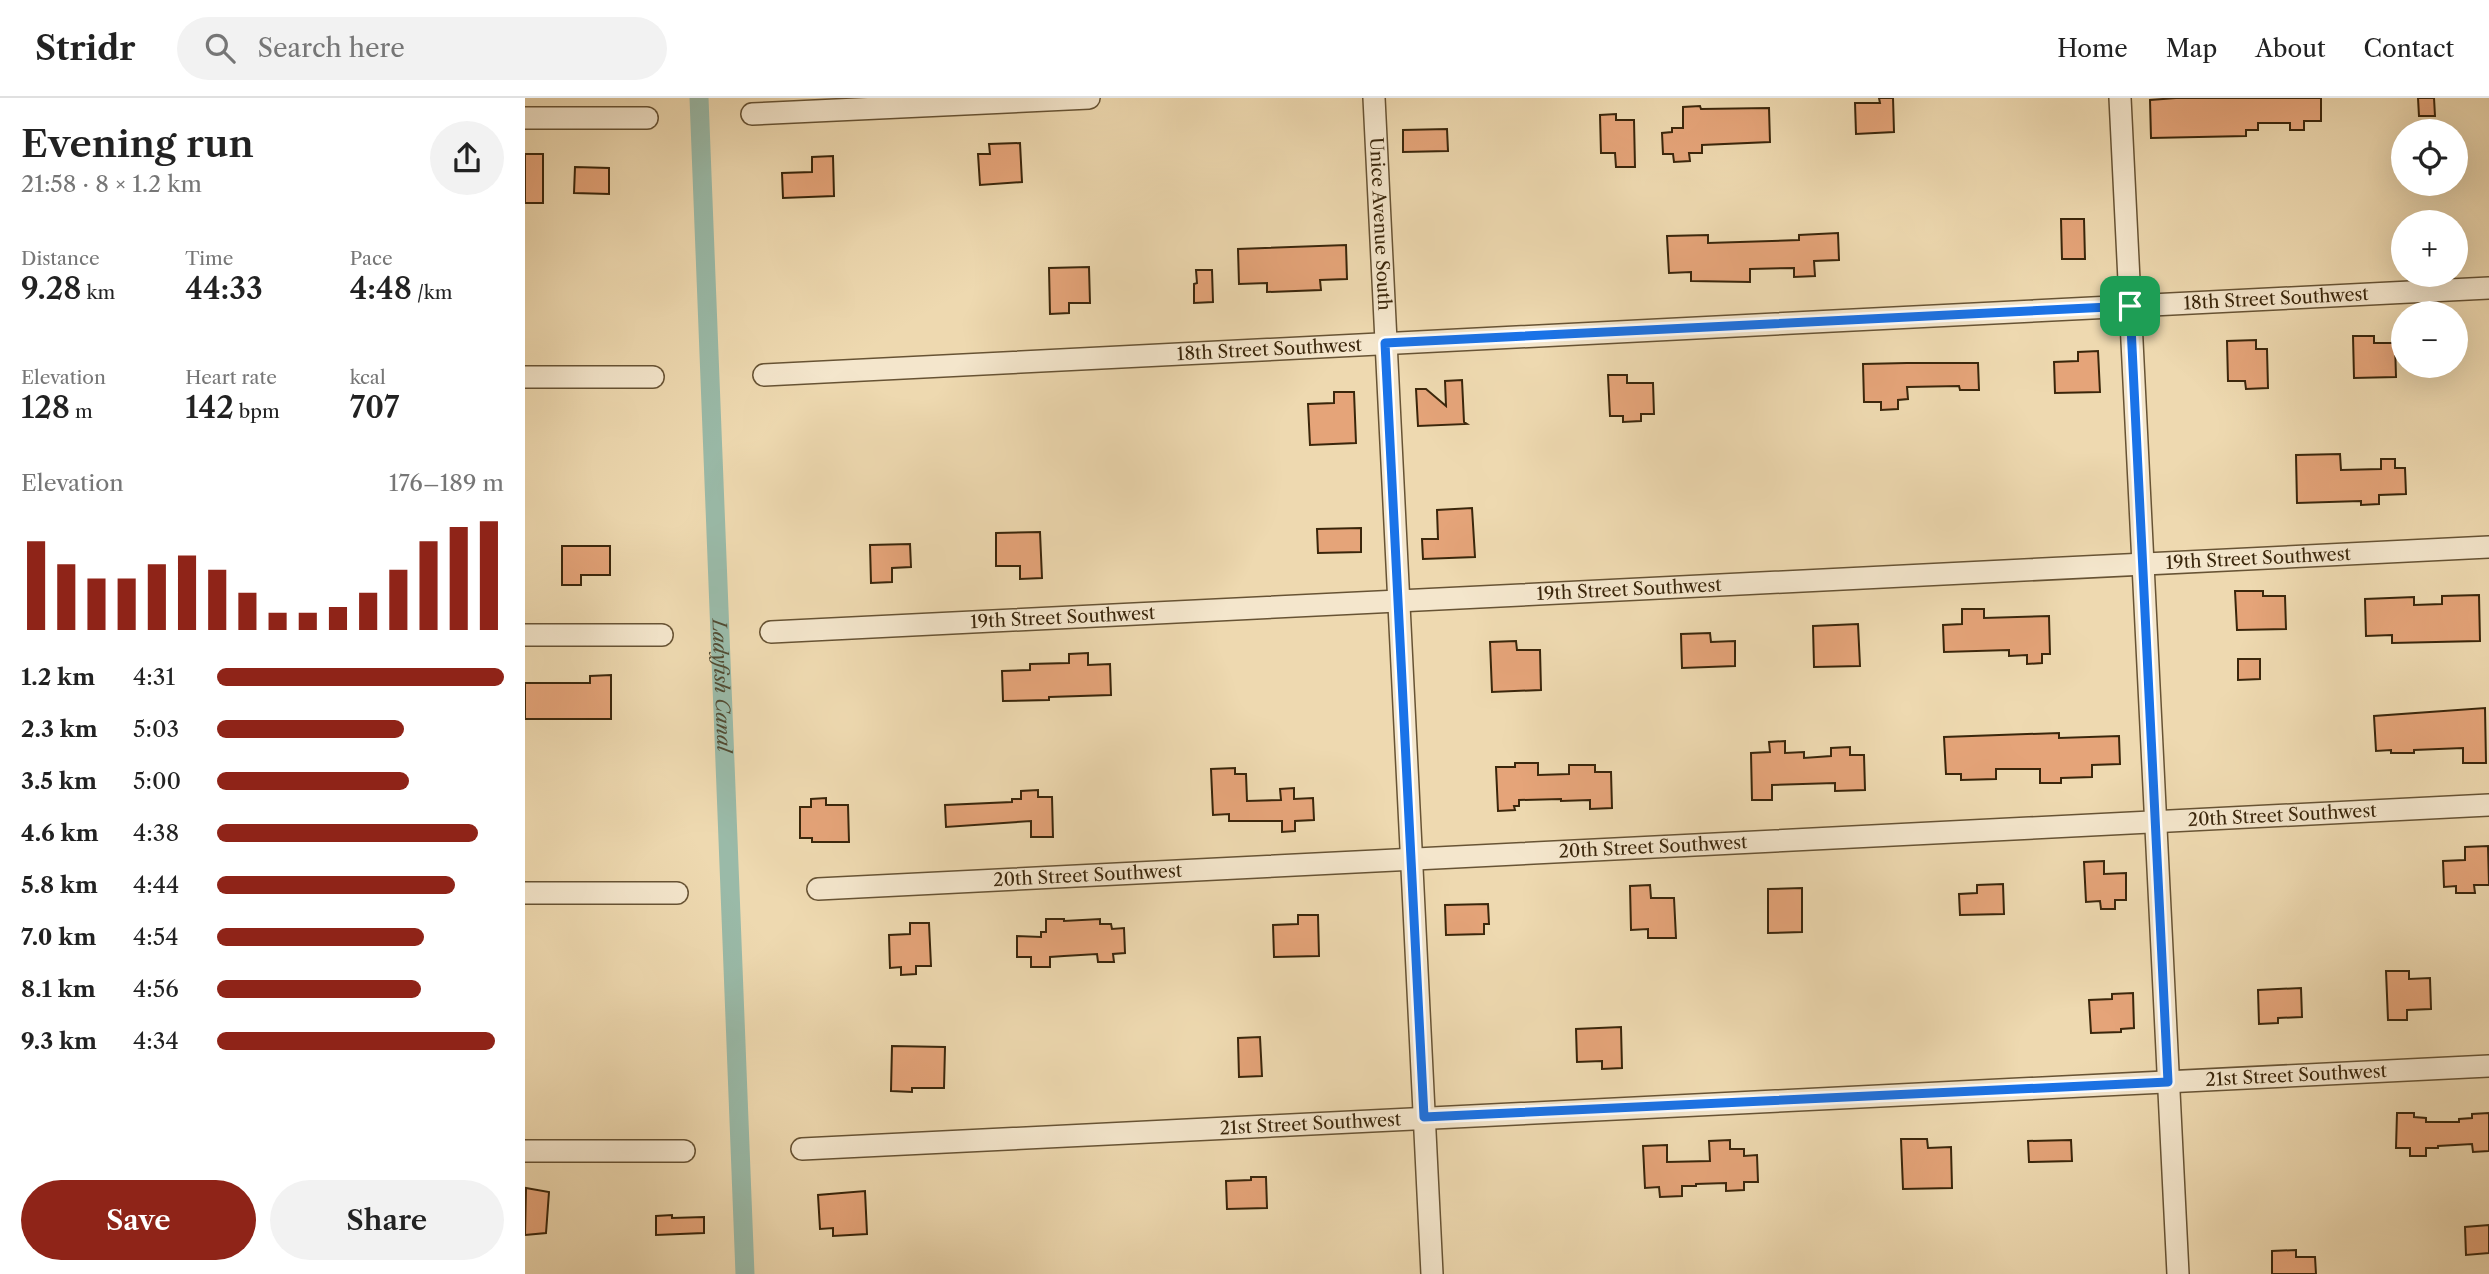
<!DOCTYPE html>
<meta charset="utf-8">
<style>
body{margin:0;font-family:"Libre Caslon Text",serif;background:#f2f2f2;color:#222;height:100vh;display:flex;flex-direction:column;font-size:26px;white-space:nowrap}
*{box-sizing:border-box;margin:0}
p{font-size:23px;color:#767676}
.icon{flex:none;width:38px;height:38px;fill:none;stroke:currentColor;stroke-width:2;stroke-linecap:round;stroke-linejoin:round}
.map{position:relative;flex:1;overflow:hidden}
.details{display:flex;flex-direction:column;background:#fff;width:525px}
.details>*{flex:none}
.fabs{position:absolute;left:1866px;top:21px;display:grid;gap:14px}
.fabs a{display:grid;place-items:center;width:77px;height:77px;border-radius:50%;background:#fff;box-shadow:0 7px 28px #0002;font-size:35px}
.pin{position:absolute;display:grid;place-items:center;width:60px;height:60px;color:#fff;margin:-30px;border-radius:14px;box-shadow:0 4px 10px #0006}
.round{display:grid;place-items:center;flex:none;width:74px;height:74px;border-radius:37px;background:#f2f2f2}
.overview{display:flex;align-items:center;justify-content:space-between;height:119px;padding:0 21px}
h1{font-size:38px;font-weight:600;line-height:52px}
.figures{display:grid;grid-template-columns:repeat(3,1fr);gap:10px;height:119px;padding:7px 21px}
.figures div{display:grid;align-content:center}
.figures b{font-size:30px;font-weight:600}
.figures small{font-size:19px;font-weight:400}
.figures p{font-size:19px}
.chart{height:196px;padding:14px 21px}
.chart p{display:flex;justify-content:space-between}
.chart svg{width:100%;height:126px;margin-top:7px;stroke:#8f2418;stroke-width:6}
.cta{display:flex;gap:14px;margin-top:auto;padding:14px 21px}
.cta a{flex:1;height:80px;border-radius:42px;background:#8f2418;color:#fff;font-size:28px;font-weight:600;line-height:80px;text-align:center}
.cta a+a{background:#f2f2f2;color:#222}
ul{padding:0 21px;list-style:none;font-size:23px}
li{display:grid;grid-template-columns:112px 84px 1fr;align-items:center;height:52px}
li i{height:18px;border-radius:9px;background:#8f2418}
header{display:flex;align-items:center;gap:42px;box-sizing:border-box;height:98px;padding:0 35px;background:#fff;border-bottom:2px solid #e0e0e0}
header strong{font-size:33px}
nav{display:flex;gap:38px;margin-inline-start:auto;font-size:24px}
.search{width:490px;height:63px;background:#f2f2f2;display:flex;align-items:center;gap:18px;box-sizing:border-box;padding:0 24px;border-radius:38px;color:#767676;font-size:26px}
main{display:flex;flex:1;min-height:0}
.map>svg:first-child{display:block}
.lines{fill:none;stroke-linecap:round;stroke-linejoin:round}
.canal{stroke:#9abaa8;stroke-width:19}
.building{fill:#e5a479;stroke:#3a260b;stroke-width:2}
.minor-casing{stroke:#675334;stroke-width:24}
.minor{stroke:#f4e6cc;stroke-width:21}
.route-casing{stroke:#fff;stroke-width:14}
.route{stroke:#1a73e8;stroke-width:9}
.labels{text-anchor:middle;stroke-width:5;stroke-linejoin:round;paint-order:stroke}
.street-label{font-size:18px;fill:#3a260b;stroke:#f4e6cc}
.water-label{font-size:19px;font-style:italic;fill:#524b32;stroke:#f4e6cc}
</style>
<header>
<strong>Stridr</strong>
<div class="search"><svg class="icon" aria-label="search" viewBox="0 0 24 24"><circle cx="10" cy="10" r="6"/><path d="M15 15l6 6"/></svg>Search here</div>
<nav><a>Home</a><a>Map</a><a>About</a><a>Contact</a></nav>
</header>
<main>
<section class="details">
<div class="overview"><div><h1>Evening run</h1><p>21:58 · 8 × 1.2 km</p></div><a class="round"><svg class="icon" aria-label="share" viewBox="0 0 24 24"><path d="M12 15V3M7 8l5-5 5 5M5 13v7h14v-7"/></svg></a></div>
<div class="figures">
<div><p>Distance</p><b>9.28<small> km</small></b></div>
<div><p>Time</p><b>44:33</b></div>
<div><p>Pace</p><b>4:48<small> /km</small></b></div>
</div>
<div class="figures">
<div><p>Elevation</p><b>128<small> m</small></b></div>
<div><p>Heart rate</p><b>142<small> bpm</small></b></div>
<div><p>kcal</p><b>707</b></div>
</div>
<div class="chart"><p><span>Elevation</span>176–189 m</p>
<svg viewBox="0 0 160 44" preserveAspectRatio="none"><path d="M5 44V13M15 44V21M25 44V26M35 44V26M45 44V21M55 44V18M65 44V23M75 44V31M85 44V38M95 44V38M105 44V36M115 44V31M125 44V23M135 44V13M145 44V8M155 44V6"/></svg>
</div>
<ul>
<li><b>1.2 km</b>4:31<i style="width:100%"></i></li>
<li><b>2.3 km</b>5:03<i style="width:65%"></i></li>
<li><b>3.5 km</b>5:00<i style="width:67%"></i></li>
<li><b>4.6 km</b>4:38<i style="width:91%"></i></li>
<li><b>5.8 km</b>4:44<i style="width:83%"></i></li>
<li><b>7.0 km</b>4:54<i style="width:72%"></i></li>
<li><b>8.1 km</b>4:56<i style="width:71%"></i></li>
<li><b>9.3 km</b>4:34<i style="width:97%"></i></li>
</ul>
<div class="cta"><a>Save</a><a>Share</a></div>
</section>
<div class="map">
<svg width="1964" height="1176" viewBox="0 0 1964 1176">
<rect width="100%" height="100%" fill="#eed9b0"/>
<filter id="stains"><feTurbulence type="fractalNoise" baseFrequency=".00286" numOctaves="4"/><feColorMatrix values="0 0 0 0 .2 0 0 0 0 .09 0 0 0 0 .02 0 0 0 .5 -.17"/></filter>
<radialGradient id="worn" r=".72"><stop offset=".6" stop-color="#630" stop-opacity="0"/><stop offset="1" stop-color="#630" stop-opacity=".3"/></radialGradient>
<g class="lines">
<!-- canal -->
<path class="canal" id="s1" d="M174,0L220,1176"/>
</g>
<!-- building -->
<path class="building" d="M1354,0H1368L1369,34L1331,36L1330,5H1355Z
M1651,0H1796V23H1779V32H1765V25H1733V32H1721V38L1626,40L1625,2Z
M1893,0H1909L1910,18H1894Z
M1175,8L1176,11L1244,10L1245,44L1177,47V55H1164L1165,63L1149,64L1148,56H1138L1137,35L1147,34V30H1158V9Z
M1091,16V22H1109L1110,69H1091L1090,55H1076L1075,17Z
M922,31L923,53L878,54V32Z
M495,45L497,84L455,87L453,56H465L464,46Z
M0,56H18V105H0Z
M308,58L309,98L258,100L257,75L287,74V59Z
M50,69L84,70V96L49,95Z
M1536,121H1559L1560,161H1537Z
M1313,135L1314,162L1289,163L1290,178L1269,179V170L1225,171V184L1166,183V174L1144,175L1142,138L1183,137V145L1274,142V137Z
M821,147L822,181L795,182L796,192L742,194V185L714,186L713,151Z
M564,169L565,205H544V215L525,216L524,170Z
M671,172H687L688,204L669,205V186L672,185Z
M1828,238H1849V245H1870L1871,279L1829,280Z
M1731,242V251H1742L1743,290L1721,291L1720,283H1703L1702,243Z
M1573,253L1575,294L1530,295L1529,264L1553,263V254Z
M1382,265H1453L1454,292H1435L1434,288L1382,289L1383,301L1373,302V311L1356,312V304H1339L1338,266Z
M1083,277H1102V285H1128L1129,316H1116V323L1098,324V318H1085Z
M937,282L939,324L942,326L893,328L891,291H901L921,308L920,283Z
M809,294H829L831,345L785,347L783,306L809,305Z
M1815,356L1816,372L1856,371V361H1870V370H1880L1881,396L1854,397V406L1836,407V403L1772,405L1771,357Z
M947,410L950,459L898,461L897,441H913L912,412Z
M836,430V454L793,455L792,431Z
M515,434L517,480L495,481V468H471V435Z
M385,446L386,469L367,470V484L346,485L345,447Z
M37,448H85V477H56V487H37Z
M1710,493H1738V498H1760L1761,531L1712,532Z
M1954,497L1955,543L1867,545V537L1841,538L1840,501L1889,499V507L1917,506V498Z
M1437,511H1459V520L1524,518L1525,556H1517V565L1502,566V557L1484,558V552L1419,554L1418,527L1437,526Z
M1333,526L1335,568L1289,569L1288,528Z
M1185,535L1186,544L1210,543V568L1157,570L1156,536Z
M991,543L992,552H1015L1016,592L967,594L965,544Z
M563,555V567L585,566L586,597L524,599V602L478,603L477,573L505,572V566L544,565V556Z
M1713,561H1735V581L1713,582Z
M86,577V621H0V585H65V578Z
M1960,610L1961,665H1938V650L1889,652V655H1866V652L1851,653L1849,618Z
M1534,635V640L1594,638L1595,666L1567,667V679L1536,680V685H1515V671H1471V681L1436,682V676H1421L1419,639Z
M1260,643V655L1279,654V660L1306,658V650L1325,649V657H1339L1340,692L1310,693V685L1247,687V702H1227L1226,655L1245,654L1244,644Z
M990,665H1013V677L1044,676V667H1070V674H1086L1087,710L1065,711V702L1036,703V701L994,702V708H989L990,712L973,713L971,669H990Z
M710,670V676H721L722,703L756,702L755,691L769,690V701L788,700L789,722L770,723V733L757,734V723H704V716L688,717L686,671Z
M513,692V699H527L528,739H506V723L421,729L420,707L487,704V701H496V693Z
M301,700V707H323L324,744H287V740H275V709H286V701Z
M1963,748L1964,787H1949L1950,795H1931V788L1919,789L1918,763L1940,762V749Z
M1579,763V776L1601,775V802H1590V811H1576L1575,803L1561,804L1559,764Z
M1478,786L1479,816L1435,817L1434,796L1452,795V787Z
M1125,787L1126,800H1149L1151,840H1123V831L1106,832L1105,788Z
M1277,790V834L1243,835V791Z
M963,806L964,826H959V836L921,837L920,807Z
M773,817H793L794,858L749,859L748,827L773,826Z
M521,821H539V823L575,821V826H586L587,831L599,830L600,855L588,856L589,864H573L572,856L539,858L525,859V869H506V859H492V838L516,839V834H521Z
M385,825H404L406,868H391V876L376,877V869L365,870L364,837L385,836Z
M1861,873H1884V881L1905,880L1906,911L1882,912V922H1863Z
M1776,890L1777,919L1753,920V925L1734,926L1733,892Z
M1608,895L1609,930L1596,931V934L1566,935L1564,902L1587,901V896Z
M1096,929L1097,970L1077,971V963L1052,964L1051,931Z
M735,939L737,978L714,979L713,940Z
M367,948L420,949L419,990H387V994L366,993Z
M1872,1015H1889V1019L1901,1020V1024H1934V1021L1947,1020V1016L1964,1015V1053L1948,1054L1947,1046L1913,1048V1050H1901V1058H1885V1050H1871Z
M1376,1041H1402L1403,1050L1426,1049L1427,1090L1378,1091Z
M1205,1042V1051H1219V1058L1232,1057L1233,1084H1219V1092L1201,1093V1085L1171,1086V1088H1157V1098L1135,1099L1134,1089L1120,1090L1118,1048L1142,1047V1064L1185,1063L1184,1043Z
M1546,1042L1547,1063L1504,1064L1503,1043Z
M726,1079H741L742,1110L702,1111L701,1083L726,1082Z
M1,1090L24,1094L21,1135L0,1137Z
M340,1093L342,1136L308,1138V1130L295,1131L293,1097Z
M147,1117V1120L179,1119V1135L131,1137V1118Z
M1964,1127V1155L1941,1157L1940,1129Z
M1771,1152V1159H1790L1791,1176H1747V1153Z"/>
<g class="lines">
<!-- minor casing -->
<g class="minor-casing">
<g id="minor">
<path id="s2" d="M849,0L907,1176"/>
<path d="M1595,0L1653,1176"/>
<path d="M227,16L564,0"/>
<path d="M0,20H122"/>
<path id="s3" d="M239,277L1964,190"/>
<path d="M0,279H128"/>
<path id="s4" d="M246,534L1964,449"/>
<path d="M0,537H137"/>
<path id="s5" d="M293,791L1964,707"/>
<path d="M0,795H152"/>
<path id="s6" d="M277,1051L1964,968"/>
<path d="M0,1053H159"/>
</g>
</g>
<!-- minor -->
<use href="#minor" class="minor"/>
</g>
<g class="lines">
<!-- route casing -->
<g class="route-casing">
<path id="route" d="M1605,208L1643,984L899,1019L860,245Z"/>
</g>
<!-- route -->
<use href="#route" class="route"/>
</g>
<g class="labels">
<!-- street labels -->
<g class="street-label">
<text dy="6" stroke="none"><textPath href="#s2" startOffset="126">Unice Avenue South</textPath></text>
<text dy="6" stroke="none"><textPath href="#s3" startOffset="1514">18th Street Southwest</textPath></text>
<text dy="6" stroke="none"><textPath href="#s3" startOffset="506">18th Street Southwest</textPath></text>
<text dy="6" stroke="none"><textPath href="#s4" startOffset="1489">19th Street Southwest</textPath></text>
<text dy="6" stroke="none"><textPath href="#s4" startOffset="859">19th Street Southwest</textPath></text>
<text dy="6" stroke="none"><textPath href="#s4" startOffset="292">19th Street Southwest</textPath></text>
<text dy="6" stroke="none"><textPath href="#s5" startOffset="1466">20th Street Southwest</textPath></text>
<text dy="6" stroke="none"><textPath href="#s5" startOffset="836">20th Street Southwest</textPath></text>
<text dy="6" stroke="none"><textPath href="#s5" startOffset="270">20th Street Southwest</textPath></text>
<text dy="6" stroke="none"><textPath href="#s6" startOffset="1496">21st Street Southwest</textPath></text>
<text dy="6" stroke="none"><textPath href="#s6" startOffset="509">21st Street Southwest</textPath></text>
</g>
<!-- water labels -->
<g class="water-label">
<text dy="7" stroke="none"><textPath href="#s1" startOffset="588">Ladyfish Canal</textPath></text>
</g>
</g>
<rect width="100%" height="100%" filter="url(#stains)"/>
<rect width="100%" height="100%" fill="url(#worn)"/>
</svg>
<div class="fabs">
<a><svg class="icon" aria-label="locate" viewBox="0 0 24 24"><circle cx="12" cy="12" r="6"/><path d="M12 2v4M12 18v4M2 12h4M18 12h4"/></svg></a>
<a>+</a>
<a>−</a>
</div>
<div class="pin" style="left:1605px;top:208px;background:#1e9e55"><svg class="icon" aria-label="arrive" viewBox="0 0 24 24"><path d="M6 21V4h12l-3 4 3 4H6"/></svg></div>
</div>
</main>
